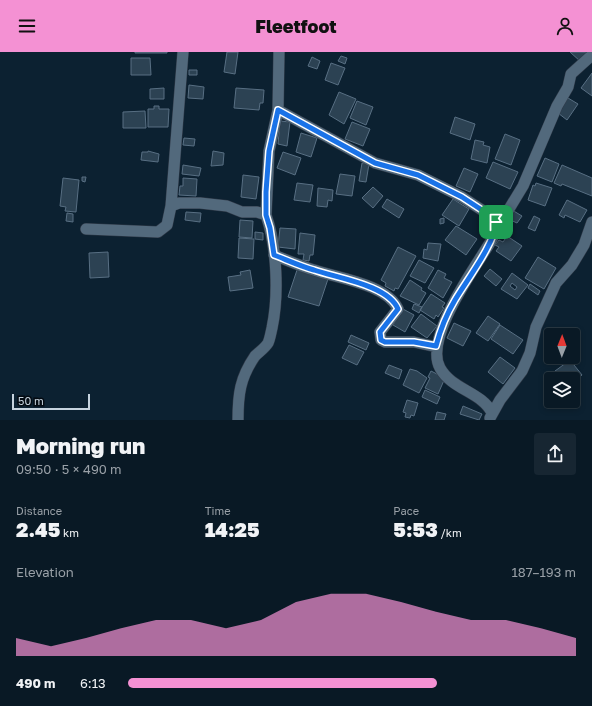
<!DOCTYPE html>
<meta charset="utf-8">
<style>
body{margin:0;font-family:"Golos Text",sans-serif;background:#172632;color:#f1f3f6;height:100vh;display:flex;flex-direction:column;font-size:15px;white-space:nowrap}
*{box-sizing:border-box;margin:0}
p{font-size:13px;color:#99a0a7}
.icon{flex:none;width:22px;height:22px;fill:none;stroke:currentColor;stroke-width:2;stroke-linecap:round;stroke-linejoin:round}
.map{position:relative;height:368px;overflow:hidden}
.drawer{display:flex;flex-direction:column;background:#091925;flex:1}
.drawer>*{flex:none}
.needle{width:26px;rotate:1deg}
.tools{position:absolute;left:544px;top:276px;display:grid;gap:8px}
.tools a{display:grid;place-items:center;width:36px;height:36px;border-radius:4px;background:#091925;box-shadow:0 2px 6px #0003,0 0 0 1px #293842;font-size:20px}
.scale{position:absolute;left:12px;bottom:10px;width:78px;box-sizing:border-box;padding-left:4px;border:2px solid #c6d3de;border-top:0;font-size:11px;line-height:14px;white-space:nowrap;color:#c6d3de;-webkit-text-stroke:3px #030a11;paint-order:stroke}
.pin{position:absolute;display:grid;place-items:center;width:34px;height:34px;color:#fff;margin:-17px;border-radius:8px;box-shadow:0 2px 6px #0006}
.round{display:grid;place-items:center;flex:none;width:42px;height:42px;border-radius:4px;background:#172632}
.overview{display:flex;align-items:center;justify-content:space-between;height:68px;padding:0 16px}
h1{font-size:22px;font-weight:800;line-height:30px}
.stats{display:grid;grid-template-columns:repeat(3,1fr);gap:6px;height:68px;padding:4px 16px}
.stats div{display:grid;align-content:center}
.stats b{font-size:20px;font-weight:800}
.stats small{font-size:11px;font-weight:400}
.stats p{font-size:11px}
.chart{height:112px;padding:8px 16px}
.chart p{display:flex;justify-content:space-between}
.chart svg{width:100%;height:72px;margin-top:4px;fill:#f491d3;opacity:.7}
ul{padding:0 16px;list-style:none;font-size:13px}
li{display:grid;grid-template-columns:64px 48px 1fr;align-items:center;height:30px}
li i{height:10px;border-radius:5px;background:#f491d3}
header{display:flex;justify-content:space-between;align-items:center;height:52px;padding:0 16px;background:#f491d3;color:#111;font-size:18px;font-weight:800}
.map>svg:first-child{display:block}
.building{fill:#2c4253;stroke:#586f83;fill-rule:evenodd}
.lines{fill:none;stroke-linecap:round;stroke-linejoin:round}
.minor-casing{stroke:#303a48;stroke-width:12}
.minor{stroke:#52697c;stroke-width:11}
.route-casing{stroke:#fff;stroke-width:8}
.route{stroke:#1a73e8;stroke-width:5}
</style>
<header><svg class="icon" aria-label="menu" viewBox="0 0 24 24"><path d="M4 6h16M4 12h16M4 18h16"/></svg>Fleetfoot<svg class="icon" aria-label="person" viewBox="0 0 24 24"><circle cx="12" cy="8" r="4"/><path d="M4 21q1-7 8-7t8 7"/></svg></header>
<div class="map">
<svg width="592" height="368" viewBox="0 0 592 368">
<rect width="100%" height="100%" fill="#0c2131"/>
<!-- building -->
<path class="building" d="M135,0H167V1H135Z
M227,0H238L235,22L224,20Z
M570,0H591L581,10Z
M341,4L347,6L345,12L338,9Z
M312,5L320,9L317,17L308,14Z
M131,6H150L151,23H131Z
M331,11L345,16L338,33L325,28Z
M189,18H197V23H189Z
M592,21V44L581,36Z
M189,33L204,35L203,47L188,46Z
M164,36V47H150V37Z
M236,36L264,38L263,51H260L259,58L234,56Z
M339,40L356,47L344,72L329,63Z
M568,46L578,52L567,68L558,61Z
M357,49L373,55L366,73L350,66Z
M154,54H159V57H169L168,75H148V57H154Z
M145,59L146,76H123V60Z
M455,65L475,72L470,88L450,81Z
M280,69L290,70L287,94L278,92Z
M352,70L370,77L363,94L345,87Z
M301,81L317,86L311,105L296,100Z
M505,82L520,88L511,113L495,107Z
M184,86L195,87L194,94L183,93Z
M475,88L484,90L483,93L490,95L487,111L471,107Z
M148,99L159,102L158,110L141,108L142,100H148Z
M213,99L224,101L223,113L211,114Z
M283,100L301,106L295,123L277,116Z
M545,106L559,112L552,130L537,124Z
M493,110L518,120L510,137L486,126Z
M362,111L369,112L366,130L359,129Z
M183,113L201,116L199,124L182,122Z
M562,113L592,126V144L562,132L561,134L554,131Z
M464,116L478,122L470,140L456,134Z
M340,122L355,124L352,144L336,142Z
M243,123L259,125L256,147L241,145Z
M82,125H86L85,130L82,129Z
M63,126L79,128L76,160L65,159L66,155L60,154Z
M183,126L197,127L196,144L179,143L180,134H183Z
M297,131L313,133L310,150L294,148Z
M536,131L552,136L545,154L528,148L533,133L535,134Z
M373,135L383,144L373,156L362,146Z
M318,136L333,138L332,149L328,148L327,155L317,154Z
M387,147L404,157L399,166L382,155Z
M453,147L469,157L459,174L442,163Z
M567,148L587,158L580,170L565,163L564,166L559,163Z
M512,158L522,164L517,171L506,166Z
M186,160L201,161L200,170L185,168Z
M67,161L73,162V170L66,169Z
M534,164L540,167L535,179L528,176Z
M444,166V171L440,172V167Z
M240,168L253,169L252,186L239,185Z
M456,174L477,187L466,203L445,188Z
M280,176L296,177L295,197L278,195Z
M255,180L263,181V188L255,187Z
M300,181L315,183L313,203H310L309,209L303,208L304,202H298Z
M507,184L522,194L511,209L496,199L499,195L495,193L499,188L503,190Z
M239,186L254,187L253,207L238,206Z
M428,191L441,192L438,209L423,206L424,197L427,198Z
M398,195L416,204L398,237L395,236L394,239L385,234L386,231L381,228Z
M108,200L109,225L90,226L89,201Z
M538,205L556,216L544,237L525,226Z
M419,208L434,216L425,231L410,224Z
M490,217L502,227L496,234L484,224Z
M250,218L253,236L230,239L228,225L241,223L240,220Z
M297,218L328,227L319,254L288,245Z
M438,218L446,222L444,226L452,230L443,246L428,236Z
M512,221L528,233L517,247L501,237ZM512,231L517,235L515,238L510,234Z
M410,228L422,236L421,238L426,241L419,253L400,244Z
M530,232L540,239L538,243L528,236Z
M431,242L445,251L442,255L444,256L438,265L436,263L434,267L420,258Z
M414,252L422,255L419,261L412,257Z
M403,257L414,263L405,280L393,273Z
M421,262L437,274L427,286L411,275Z
M488,264L500,272L488,289L476,281Z
M454,271L471,279L463,294L447,286Z
M500,273L523,288L513,302L491,287Z
M351,283L369,291L366,298L348,290Z
M349,293L364,300L357,313L342,306Z
M500,305L515,316L503,332L488,320Z
M570,308L582,323L573,330V327H561L555,319Z
M389,313L402,318L399,327L385,321Z
M410,317L417,319L427,326L419,341L403,333Z
M431,319L445,326L438,342L425,336L430,326L428,325Z
M425,338L440,345L437,352L422,345Z
M407,348L418,351L414,364L411,363L410,366L405,365L406,361L403,360Z
M463,354L482,362L479,368L460,362Z
M437,360L446,362L444,368H435Z"/>
<g class="lines">
<!-- minor casing -->
<g class="minor-casing">
<path id="minor" d="M278,58L375,111L418,123L462,145L491,164L496,170C496,185 488,193 481,205C466,229 425,289 440,316C452,338 482,340 492,361
M171,154L183,0
M266,163L269,99L278,58L279,0
M496,170L503,167L523,134L557,54L568,35L571,22L592,3
M86,177L158,180L167,173L171,154L179,151H200L227,154L242,160H257L266,163C277,195 279,243 272,276C271,280 270,287 268,291C265,296 259,300 255,304C240,326 238,342 238,368
M274,203C287,208 300,214 314,218C337,226 387,232 398,257L380,280L381,288L385,290H414L437,295
M490,366L500,348L522,319L530,301L536,275L556,231L572,213L584,193L592,170"/>
</g>
<!-- minor -->
<use href="#minor" class="minor"/>
</g>
<g class="lines">
<!-- route casing -->
<g class="route-casing">
<path id="route" d="M278,58L375,111L418,123L462,145L491,164L496,170C496,190 466,229 455,248C446,263 440,279 436,294L414,290H385L381,288L380,280L398,257C388,233 337,226 314,218C300,214 287,208 274,203L270,176L266,163V140L269,99Z"/>
</g>
<!-- route -->
<use href="#route" class="route"/>
</g>
</svg>
<div class="tools">
<a><svg class="needle" viewBox="-14 -14 28 28"><path d="M0-13l5 13h-10z" fill="#e53935"/><path d="M0 13l5-13h-10z" fill="#99a0a7"/></svg></a>
<a><svg class="icon" aria-label="layers" viewBox="0 0 24 24"><path d="M12 4l9 5-9 5-9-5zM3 14l9 5 9-5"/></svg></a>
</div>
<div class="scale">50 m</div>
<div class="pin" style="left:496px;top:170px;background:#1e9e55"><svg class="icon" aria-label="arrive" viewBox="0 0 24 24"><path d="M6 21V4h12l-3 4 3 4H6"/></svg></div>
</div>
<section class="drawer">
<div class="overview"><div><h1>Morning run</h1><p>09:50 · 5 × 490 m</p></div><a class="round"><svg class="icon" aria-label="share" viewBox="0 0 24 24"><path d="M12 15V3M7 8l5-5 5 5M5 13v7h14v-7"/></svg></a></div>
<div class="stats">
<div><p>Distance</p><b>2.45<small> km</small></b></div>
<div><p>Time</p><b>14:25</b></div>
<div><p>Pace</p><b>5:53<small> /km</small></b></div>
</div>
<div class="chart"><p><span>Elevation</span>187–193 m</p>
<svg viewBox="0 0 160 44" preserveAspectRatio="none"><path d="M0 44V33L10 38L20 33L30 27L40 22L50 22L60 27L70 22L80 11L90 6L100 6L110 11L120 17L130 22L140 22L150 27L160 33V44z"/></svg>
</div>
<ul>
<li><b>490 m</b>6:13<i style="width:69%"></i></li>
</ul>
</section>
